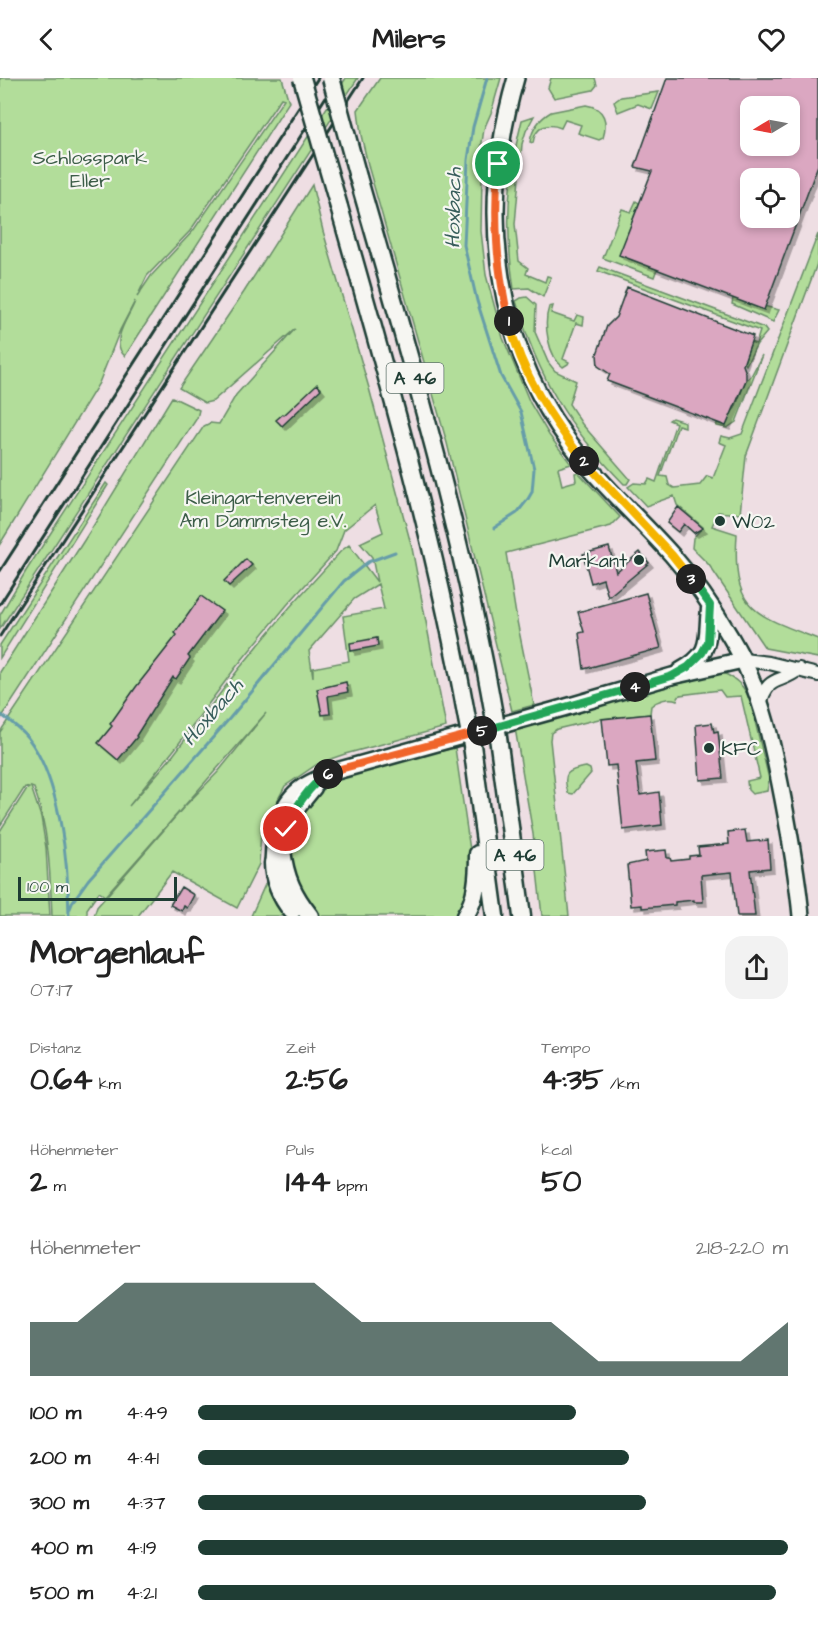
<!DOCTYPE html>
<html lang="de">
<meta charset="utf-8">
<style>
body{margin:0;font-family:"Architects Daughter",sans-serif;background:#f2f2f2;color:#222;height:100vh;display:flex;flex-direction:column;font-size:22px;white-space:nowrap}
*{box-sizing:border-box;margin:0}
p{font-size:20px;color:#767676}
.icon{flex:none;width:33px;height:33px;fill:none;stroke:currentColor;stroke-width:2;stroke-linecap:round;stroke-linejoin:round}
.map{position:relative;height:838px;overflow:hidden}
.details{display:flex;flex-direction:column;background:#fff;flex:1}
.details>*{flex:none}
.needle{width:39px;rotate:260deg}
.buttons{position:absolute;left:740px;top:18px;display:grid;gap:12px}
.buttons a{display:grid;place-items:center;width:60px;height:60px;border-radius:12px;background:#fff;box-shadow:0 3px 9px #0003;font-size:30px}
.scale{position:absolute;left:18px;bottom:15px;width:159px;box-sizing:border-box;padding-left:6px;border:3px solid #1f3d34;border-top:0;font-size:16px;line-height:21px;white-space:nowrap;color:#1f3d34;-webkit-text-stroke:4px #f6f6f2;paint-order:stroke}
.pin{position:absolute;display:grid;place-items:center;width:51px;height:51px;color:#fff;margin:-26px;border:3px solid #fff;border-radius:50%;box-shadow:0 2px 6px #0007}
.km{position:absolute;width:30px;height:30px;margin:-15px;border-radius:50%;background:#222;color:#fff;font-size:16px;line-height:30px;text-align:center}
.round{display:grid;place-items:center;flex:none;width:63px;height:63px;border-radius:18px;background:#f2f2f2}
.summary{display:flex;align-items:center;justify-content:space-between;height:102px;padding:0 30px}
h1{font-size:33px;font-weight:700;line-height:45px}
.stats{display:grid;grid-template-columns:repeat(3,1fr);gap:9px;height:102px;padding:6px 30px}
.stats div{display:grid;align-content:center}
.stats b{font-size:30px;font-weight:700}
.stats small{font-size:16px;font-weight:400}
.stats p{font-size:16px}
.chart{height:168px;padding:12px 30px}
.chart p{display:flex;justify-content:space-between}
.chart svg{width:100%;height:108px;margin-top:6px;fill:#1f3d34;opacity:.7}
ul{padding:0 30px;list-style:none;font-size:20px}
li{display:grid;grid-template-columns:96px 72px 1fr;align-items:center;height:45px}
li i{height:15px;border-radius:8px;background:#1f3d34}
header{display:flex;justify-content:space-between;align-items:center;height:78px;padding:0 30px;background:#fff;font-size:27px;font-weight:700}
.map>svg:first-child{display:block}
.green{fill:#b2dd9a;stroke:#688d67;stroke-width:1.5;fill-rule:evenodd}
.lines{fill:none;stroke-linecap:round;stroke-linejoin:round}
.stream{stroke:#669da9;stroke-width:3}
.building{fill:#dba7c1;stroke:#1f3d34;stroke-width:1.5;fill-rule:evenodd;filter:url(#shadow)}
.minor-casing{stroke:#1f3d34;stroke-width:16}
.major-casing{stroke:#1f3d34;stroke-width:20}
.highway-casing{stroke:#1f3d34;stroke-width:21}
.minor{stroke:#f6f6f2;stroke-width:12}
.major{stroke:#f6f6f2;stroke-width:15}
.highway{stroke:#f6f6f2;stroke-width:16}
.rail{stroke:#1f3d34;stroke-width:3}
.highway-bridge-casing{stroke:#1f3d34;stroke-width:21;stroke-linecap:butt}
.highway-bridge{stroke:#f6f6f2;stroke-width:16}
.split-1-casing{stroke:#fff;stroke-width:12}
.split-2-casing{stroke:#fff;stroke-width:12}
.split-3-casing{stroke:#fff;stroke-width:12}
.split-4-casing{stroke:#fff;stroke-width:12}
.split-5-casing{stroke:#fff;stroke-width:12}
.split-6-casing{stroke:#fff;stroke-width:12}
.split-7-casing{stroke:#fff;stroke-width:12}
.split-1{stroke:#f0652b;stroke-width:8}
.split-2{stroke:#f5b400;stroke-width:8}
.split-3{stroke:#f5b400;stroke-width:8}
.split-4{stroke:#22a559;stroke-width:8}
.split-5{stroke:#22a559;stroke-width:8}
.split-6{stroke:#f0652b;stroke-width:8}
.split-7{stroke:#22a559;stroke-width:8}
.poi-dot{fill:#1f3d34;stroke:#f6f6f2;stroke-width:2}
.labels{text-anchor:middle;stroke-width:4.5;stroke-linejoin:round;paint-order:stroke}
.shield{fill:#f6f6f2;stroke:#60746d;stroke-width:1.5}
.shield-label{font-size:18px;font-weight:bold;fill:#1f3d34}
.park-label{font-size:20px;fill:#3c5d48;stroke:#f6f6f2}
.poi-label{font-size:20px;fill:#1f3d34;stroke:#f6f6f2;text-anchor:start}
.water-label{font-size:21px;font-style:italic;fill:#375d5b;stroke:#f6f6f2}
</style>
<header><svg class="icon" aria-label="back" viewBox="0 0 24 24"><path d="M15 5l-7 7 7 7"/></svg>Milers<svg class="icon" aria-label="heart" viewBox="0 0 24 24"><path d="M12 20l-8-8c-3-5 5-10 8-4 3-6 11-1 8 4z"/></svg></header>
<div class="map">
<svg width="818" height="838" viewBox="0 0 818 838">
<defs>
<filter id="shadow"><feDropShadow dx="4" dy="4" stdDeviation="0" flood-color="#0004"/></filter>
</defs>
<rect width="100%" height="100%" fill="#eedee3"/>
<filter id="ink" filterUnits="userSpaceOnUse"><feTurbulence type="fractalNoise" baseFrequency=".0167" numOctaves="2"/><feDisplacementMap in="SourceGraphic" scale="12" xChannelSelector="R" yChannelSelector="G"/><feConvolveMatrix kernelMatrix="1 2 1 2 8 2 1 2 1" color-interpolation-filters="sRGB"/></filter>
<g filter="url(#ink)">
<!-- green -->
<path class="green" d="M0,0H282L289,24L125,278C108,263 131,237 135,223L120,252L99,305L0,466ZM281,20L284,21L193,153L151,198L137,219L147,198L190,153Z
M346,0H358L0,551V537L26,493Z
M380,0H501L491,35L484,51L479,85L482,98L481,153L486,197L503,260L530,325L549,357L571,386L558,390L562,407L576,403L575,395L578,394L620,439L611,448L506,475L517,543L534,627L512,633L447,365L369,91L361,57L358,32Z
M551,0H595L597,7L593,12L554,20L548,10Z
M659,14L652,31L638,26L618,34L614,24L621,19Z
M586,27C605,30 608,44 603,60L599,62L578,55L581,47L565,42L561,50C547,44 535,49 533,65L530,64C532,51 539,41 551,34Z
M534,38L526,53L522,66L515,146L519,183L528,190L526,196L545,204L547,198L551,199L543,219L529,210L514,211C505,154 507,98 522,42Z
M312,107L323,153L369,310L412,470L446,649L345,676L319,685L285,708L261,754L259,786L237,830L172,794L138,838H94L97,829L184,729L218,694L266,635L105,818L99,814L87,831V838H52C50,794 49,751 34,710L31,709L41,739L46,770L50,838H0V753L26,712L29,710L25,709L0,748V654L204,348L210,345L219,346L236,317L295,251L213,323L205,325L179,310L244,214ZM375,427L383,454L360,465L372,479L377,504L349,467L341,473L290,529L238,592L171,680L129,728L177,668L236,589L287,527L336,473L344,452ZM378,506L384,531L343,538L349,583L313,590V599L309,573L354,521Z
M636,123L639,125L620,177L657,191L654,199L603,180L622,131L631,134Z
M818,156V183L746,378L740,436L718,434L712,448L737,456C732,533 753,536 818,561V580L765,570L709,487L692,470L693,460L703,449L677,427L674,418L646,428L628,409L634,405L646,406L649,401L656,404L676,345L669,342L672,340L685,344V349L678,347L660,398L667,399L669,407L674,410L700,407L707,398L713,400L726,367L719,364L721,358L730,360L742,356Z
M600,189L764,250L767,254L757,266L746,287L744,284L750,267L743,264L744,262L756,266L760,253L598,193Z
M527,219L536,227L535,254L548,284L555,293L576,303L569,326L582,346L630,401L627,406H624C569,350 538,300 516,223L521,220Z
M733,220L779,232L773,244L732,226Z
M553,228L551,235L574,243L577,237L584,239L583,247L576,245L563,281L569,284L568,286L563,289C548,278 543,246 549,229Z
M762,277L736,344L727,350L716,348L717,345L725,348L730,336L735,330L746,302L751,298Z
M172,319L199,332L197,340L0,642V594L92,450Z
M106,405L108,407L0,580V567Z
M723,595C737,601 745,609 750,623L769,701L767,713L752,716L748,712L747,703L760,700L741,618L725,619L720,612L680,617L677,622C669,619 658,622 651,628L650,636L599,641L557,651L551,655L550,662L569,838H542L533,756L515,650L711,597Z
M455,670L470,772L472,797L468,820L459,838H318C309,824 294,805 289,790C284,774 289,755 297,741C301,734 305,724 311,718C339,691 416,678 455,670Z
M586,689L590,691L591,695L573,716L568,715C562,695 567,692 586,689Z
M268,800L290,838H251Z"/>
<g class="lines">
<!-- stream -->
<path class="stream" d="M487,0L473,49L468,82L464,167L477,223L501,298L521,334L534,391L532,414L528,421L517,435L494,450
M0,636C10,643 20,650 28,660C61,703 68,785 69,838
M69,833L73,823L88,802L230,640L344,503L368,484L395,474"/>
</g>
<!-- building -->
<path class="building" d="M667,0H818V87L764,232L619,177L652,93L635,89ZM750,28H789V68H750ZM750,100H789V140H750Z
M627,209L753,258L743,287L746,295V302L726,348L607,303L610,296L598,288L597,276L607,248L616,239Z
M317,306L321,311L282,348L276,342L283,336L284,337Z
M678,429L703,450L694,455L684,446L678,454L667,445Z
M609,469L616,494L640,474L649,485L608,519L603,501L591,505L583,476Z
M246,481L252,487L229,508L224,503Z
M646,515L661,570L584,591L579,555L584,554L578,534Z
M201,518L222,533L188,578L190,580L176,601L173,599L136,658L137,659L118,682L98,665L112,648L110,646L136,609L177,557L175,555Z
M377,560L378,568L351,573L350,565Z
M346,604L348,614L328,618L330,636L322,637L317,611Z
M650,636L655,683L636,685L640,717L659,714L662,747L623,752L616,687L607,688L602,641Z
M712,645L714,654L718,653L723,700L700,702L696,647Z
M745,752L747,764L768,762L770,790L750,792L755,838H737L732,794L701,797L703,824H694V822L675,824V827L642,830V827L631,828L627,787L646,783L645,774L666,772L667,780H670L671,783L689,781V778L699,777L698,769L729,766L728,754Z
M181,809L194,817L187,830L184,828L182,833L170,827Z"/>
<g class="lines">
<!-- minor casing -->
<g class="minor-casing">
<path id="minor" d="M743,582L769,585L818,597
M760,626C769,595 780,607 799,591"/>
</g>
<!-- major casing -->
<g class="major-casing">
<path id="major" d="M516,0C477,134 493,272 583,382C610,415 643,444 672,477C694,502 714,531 731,560C763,613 775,677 786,737C792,770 798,804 801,838
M680,593C715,574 705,560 710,527
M286,751L297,730L314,709
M273,785C274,757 278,726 303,709C312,703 323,699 333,694L563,630L672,598L743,582"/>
</g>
<!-- highway casing -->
<g class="highway-casing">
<path id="highway" d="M358,99C409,277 462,454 494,637
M339,129C387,298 436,467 467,641
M498,659L522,838
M472,667L495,838
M282,772C285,799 293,817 310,838
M273,785C273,802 281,820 292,833
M465,838C477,820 478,797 478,776"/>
</g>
<!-- minor -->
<use href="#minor" class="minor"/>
<!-- major -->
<use href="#major" class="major"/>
<!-- highway -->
<use href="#highway" class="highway"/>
<!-- rail -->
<path class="rail" d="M0,493L318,0
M0,526L338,0
M0,558L363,0"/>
<!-- highway-bridge casing -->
<g class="highway-bridge-casing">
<path id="highway-bridge" d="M302,0L339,129
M331,0L358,99
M494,637L498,659
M467,641L472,667"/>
</g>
<!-- highway-bridge -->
<use href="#highway-bridge" class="highway-bridge"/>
</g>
</g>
<g class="lines" filter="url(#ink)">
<!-- split-1 casing -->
<g class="split-1-casing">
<path id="split-1" d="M498,86C494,141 496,189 509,243"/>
</g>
<!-- split-2 casing -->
<g class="split-2-casing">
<path id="split-2" d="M509,243C521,295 552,342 584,383"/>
</g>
<!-- split-3 casing -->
<g class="split-3-casing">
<path id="split-3" d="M584,383L672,477L691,501"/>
</g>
<!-- split-4 casing -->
<g class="split-4-casing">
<path id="split-4" d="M635,609L672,598L688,589L702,575L708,564L710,527L691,501"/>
</g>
<!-- split-5 casing -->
<g class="split-5-casing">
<path id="split-5" d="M482,653L635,609"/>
</g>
<!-- split-6 casing -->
<g class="split-6-casing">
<path id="split-6" d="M328,696L340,691L482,653"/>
</g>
<!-- split-7 casing -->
<g class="split-7-casing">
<path id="split-7" d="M286,751C294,731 309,707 328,696"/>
</g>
<!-- split-1 -->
<use href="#split-1" class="split-1"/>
<!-- split-2 -->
<use href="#split-2" class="split-2"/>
<!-- split-3 -->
<use href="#split-3" class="split-3"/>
<!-- split-4 -->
<use href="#split-4" class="split-4"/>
<!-- split-5 -->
<use href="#split-5" class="split-5"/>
<!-- split-6 -->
<use href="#split-6" class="split-6"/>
<!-- split-7 -->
<use href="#split-7" class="split-7"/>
</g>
<!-- markers -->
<g class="poi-dot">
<circle cx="720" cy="443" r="6"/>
<circle cx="639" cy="482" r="6"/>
<circle cx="709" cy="670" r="6"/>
</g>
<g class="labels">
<!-- shield labels -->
<g class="shield">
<rect x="386.5" y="285" width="57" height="30" rx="4.5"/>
<rect x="486.5" y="762" width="57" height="30" rx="4.5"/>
</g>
<g class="shield-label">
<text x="415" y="306">A 46</text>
<text x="515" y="783">A 46</text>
</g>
<!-- park labels -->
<g class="park-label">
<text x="90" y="86">Schlosspark<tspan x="90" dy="23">Eller</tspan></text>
<text x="263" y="426">Kleingartenverein<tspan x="263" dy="23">Am Dammsteg e.V.</tspan></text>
</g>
<!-- poi labels -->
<g class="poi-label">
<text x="732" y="450">W02</text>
<text x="627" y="489" text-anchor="end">Markant</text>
<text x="721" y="677">KFC</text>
</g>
<!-- water labels -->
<g class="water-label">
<text transform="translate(453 130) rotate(-89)" y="7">Hoxbach</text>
<text transform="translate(212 634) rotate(-49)" y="7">Hoxbach</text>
</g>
</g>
</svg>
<div class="buttons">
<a><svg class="needle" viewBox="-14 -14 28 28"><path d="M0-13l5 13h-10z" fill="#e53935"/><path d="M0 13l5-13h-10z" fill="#767676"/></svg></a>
<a><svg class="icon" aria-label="locate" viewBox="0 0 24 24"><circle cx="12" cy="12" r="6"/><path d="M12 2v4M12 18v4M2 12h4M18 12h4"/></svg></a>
</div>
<div class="scale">100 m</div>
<div class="pin" style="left:498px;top:86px;background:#1e9e55"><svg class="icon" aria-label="arrive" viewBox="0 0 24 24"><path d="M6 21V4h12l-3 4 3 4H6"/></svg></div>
<div class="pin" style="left:286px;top:751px;background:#d93025"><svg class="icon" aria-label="check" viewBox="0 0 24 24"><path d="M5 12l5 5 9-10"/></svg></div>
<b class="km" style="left:509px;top:243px">1</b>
<b class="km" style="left:584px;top:383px">2</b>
<b class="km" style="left:691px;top:501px">3</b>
<b class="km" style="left:635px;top:609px">4</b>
<b class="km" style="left:482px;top:653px">5</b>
<b class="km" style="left:328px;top:696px">6</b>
</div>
<section class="details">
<div class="summary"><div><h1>Morgenlauf</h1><p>07:17</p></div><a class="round"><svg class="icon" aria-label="share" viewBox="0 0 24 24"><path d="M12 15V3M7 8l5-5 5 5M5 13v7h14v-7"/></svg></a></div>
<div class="stats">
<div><p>Distanz</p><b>0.64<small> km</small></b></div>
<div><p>Zeit</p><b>2:56</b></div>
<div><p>Tempo</p><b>4:35<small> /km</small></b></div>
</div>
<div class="stats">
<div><p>Höhenmeter</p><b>2<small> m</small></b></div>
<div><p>Puls</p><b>144<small> bpm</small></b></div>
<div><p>kcal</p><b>50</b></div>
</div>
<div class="chart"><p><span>Höhenmeter</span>218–220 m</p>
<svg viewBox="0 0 160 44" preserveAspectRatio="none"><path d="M0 44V22L10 22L20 6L30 6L40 6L50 6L60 6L70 22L80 22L90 22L100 22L110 22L120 38L130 38L140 38L150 38L160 22V44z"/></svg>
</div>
<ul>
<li><b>100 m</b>4:49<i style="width:64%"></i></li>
<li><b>200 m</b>4:41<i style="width:73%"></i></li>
<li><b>300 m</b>4:37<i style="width:76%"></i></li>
<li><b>400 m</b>4:19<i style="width:100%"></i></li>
<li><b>500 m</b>4:21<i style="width:98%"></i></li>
</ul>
</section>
